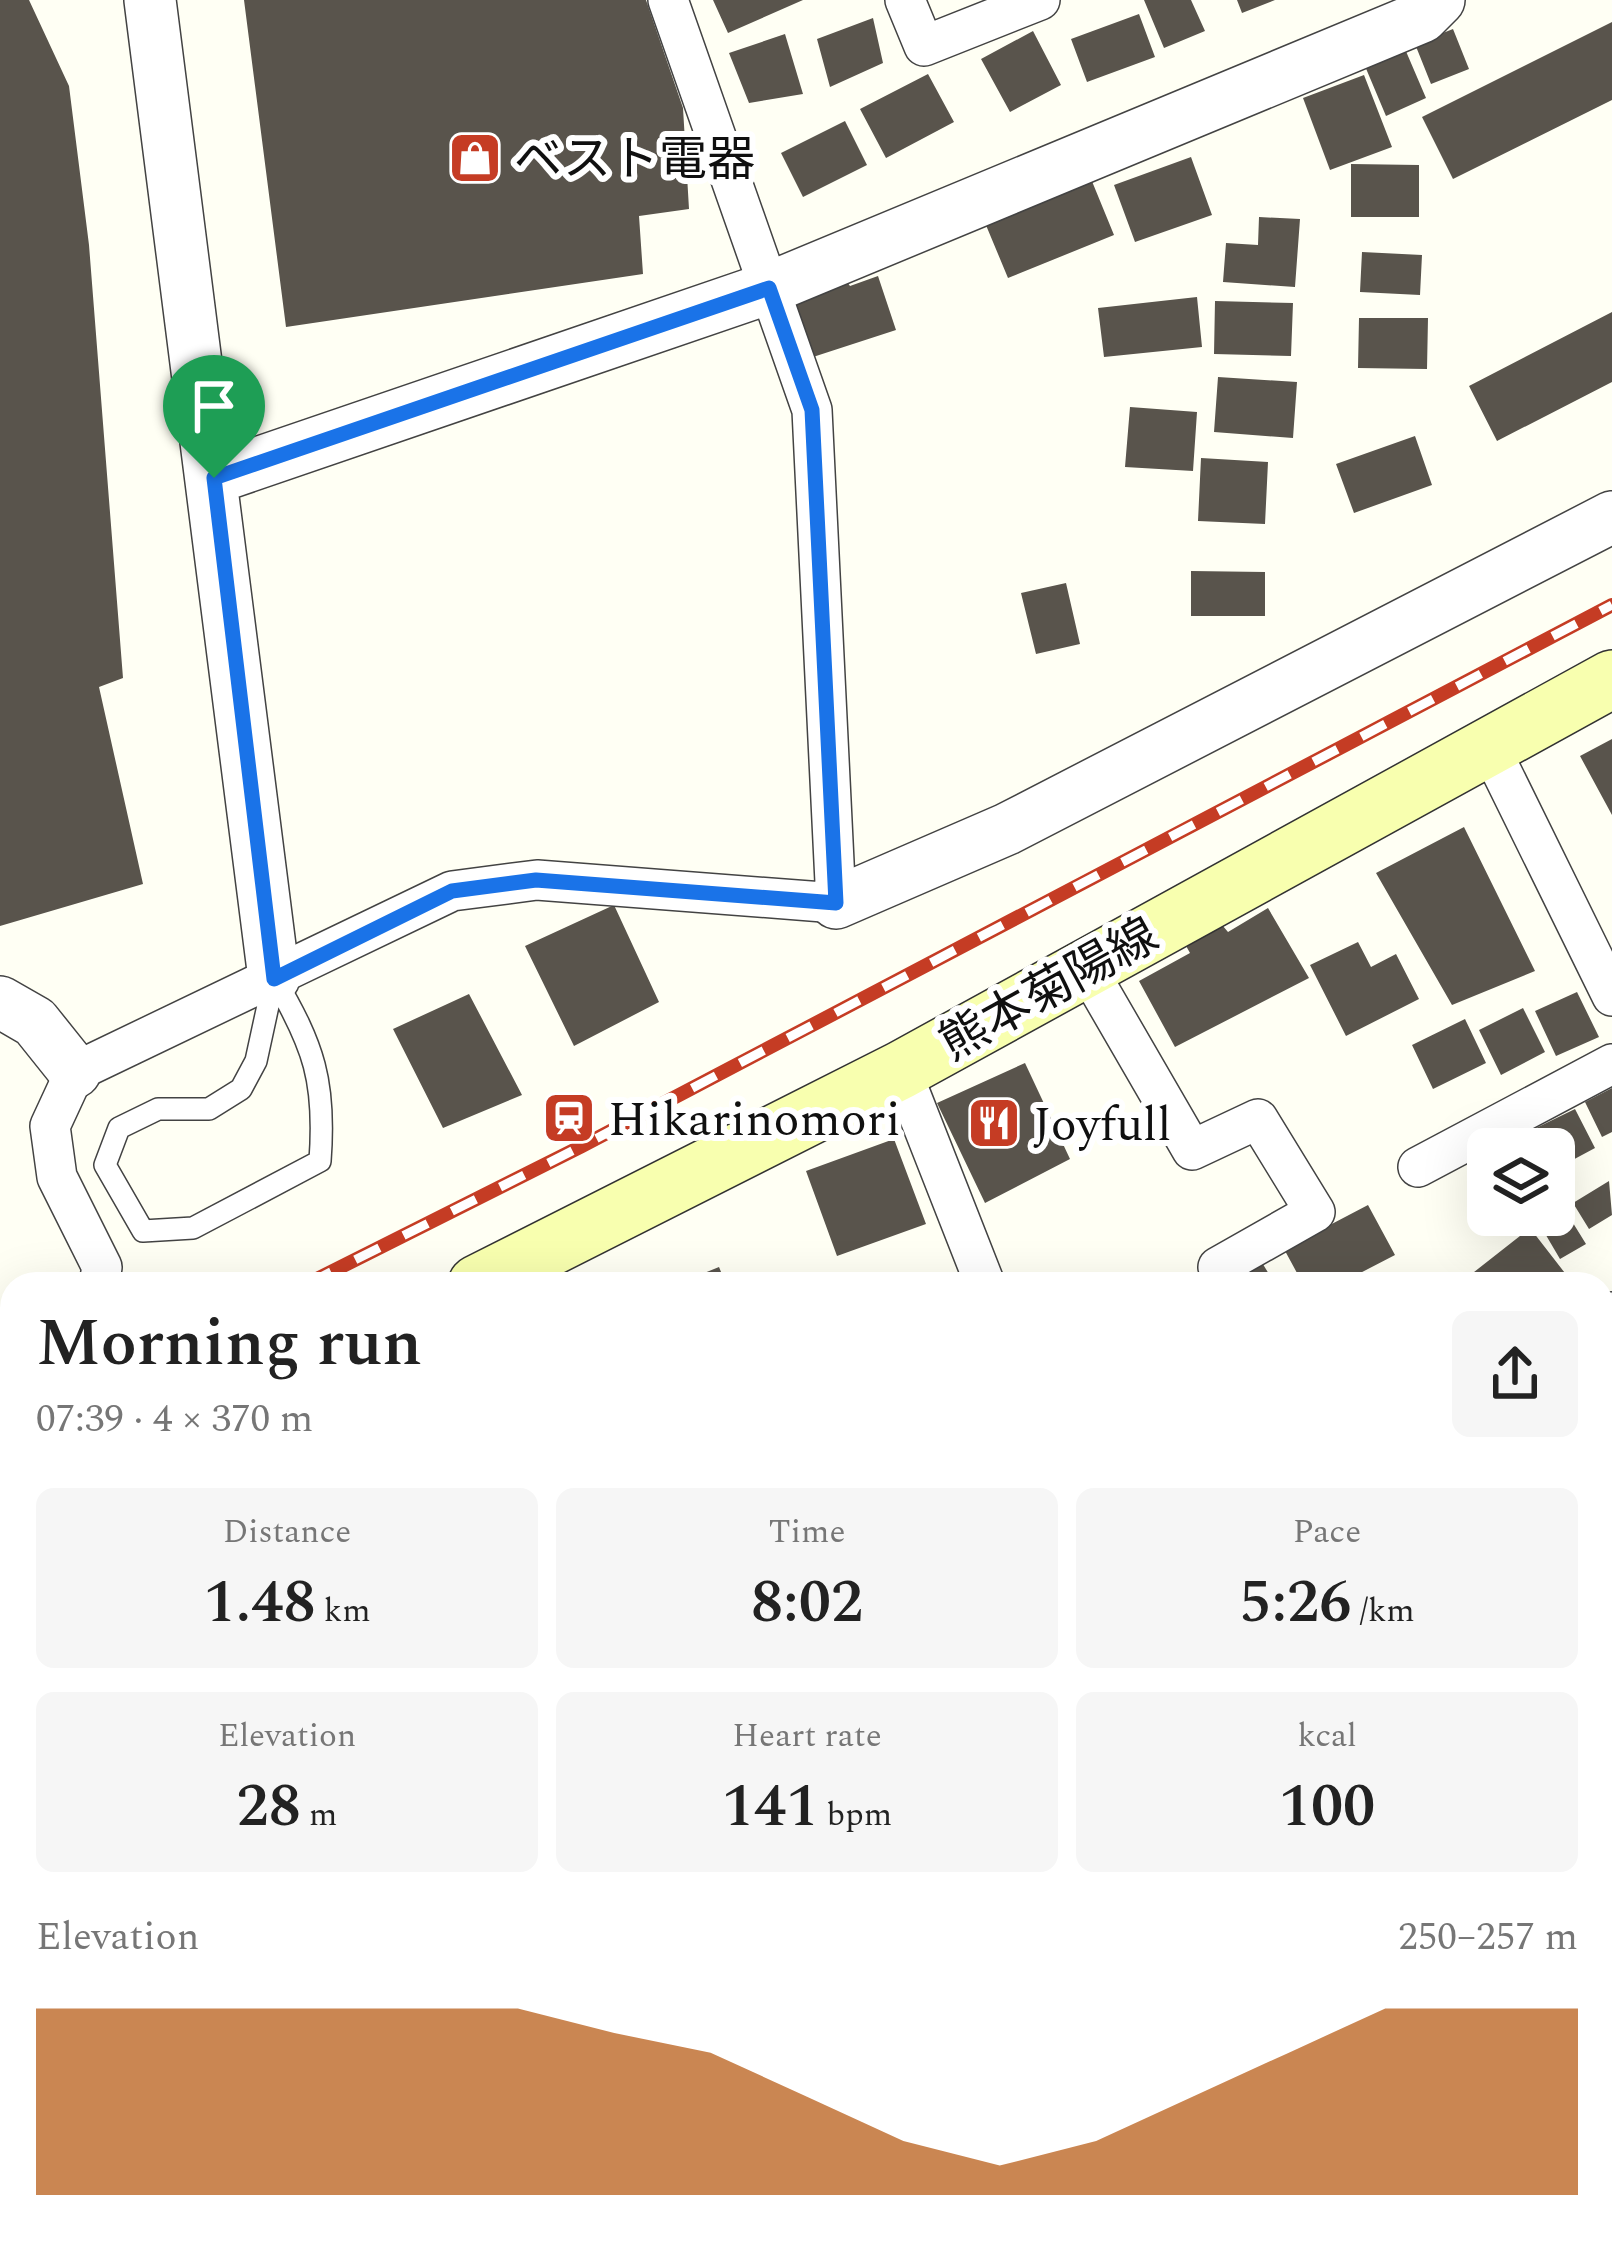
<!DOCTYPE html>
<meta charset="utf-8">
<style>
body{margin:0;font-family:Spectral,"Noto Sans JP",serif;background:#f6f6f6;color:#222;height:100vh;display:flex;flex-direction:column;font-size:45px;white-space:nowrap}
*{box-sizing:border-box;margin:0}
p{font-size:39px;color:#767676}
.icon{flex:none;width:66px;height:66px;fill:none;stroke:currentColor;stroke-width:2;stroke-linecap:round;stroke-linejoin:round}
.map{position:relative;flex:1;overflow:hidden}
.panel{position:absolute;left:0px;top:1272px;width:1614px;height:975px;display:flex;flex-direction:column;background:#fff;border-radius:36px 36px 0 0;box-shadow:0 12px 48px #0002}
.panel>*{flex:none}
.fabs{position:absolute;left:1467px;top:1128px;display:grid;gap:24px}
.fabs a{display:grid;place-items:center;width:108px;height:108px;border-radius:18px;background:#fff;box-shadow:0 12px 48px #0002;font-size:60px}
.pin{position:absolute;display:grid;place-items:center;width:102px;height:102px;color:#fff;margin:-123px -51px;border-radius:50% 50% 50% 0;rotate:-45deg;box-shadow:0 0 12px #0007}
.pin .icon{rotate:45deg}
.round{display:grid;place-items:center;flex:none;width:126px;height:126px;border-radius:18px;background:#f6f6f6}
.overview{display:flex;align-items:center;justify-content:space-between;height:204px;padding:0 36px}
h1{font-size:66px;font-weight:600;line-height:90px}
.stats{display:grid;grid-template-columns:repeat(3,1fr);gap:18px;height:204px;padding:12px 36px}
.stats div{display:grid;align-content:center;border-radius:18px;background:#f6f6f6;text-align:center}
.stats b{font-size:60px;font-weight:600}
.stats small{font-size:33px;font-weight:400}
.stats p{font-size:33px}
.chart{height:336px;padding:24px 36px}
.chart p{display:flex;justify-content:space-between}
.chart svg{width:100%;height:216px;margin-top:12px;fill:#b45309;opacity:.7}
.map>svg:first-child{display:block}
.building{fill:#59544c}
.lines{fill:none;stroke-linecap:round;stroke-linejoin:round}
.service-casing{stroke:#434343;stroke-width:24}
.minor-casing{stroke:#434343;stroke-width:42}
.tertiary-casing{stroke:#434343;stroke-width:54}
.secondary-casing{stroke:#323232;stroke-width:60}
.trunk-casing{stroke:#212121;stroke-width:69}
.service{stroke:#fff;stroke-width:21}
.minor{stroke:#fff;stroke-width:39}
.tertiary{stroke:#fff;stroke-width:51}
.secondary{stroke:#f8ffaf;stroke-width:57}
.trunk{stroke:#f9da61;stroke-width:66}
.rail-casing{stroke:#c53c24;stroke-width:14}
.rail{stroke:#fff;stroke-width:9;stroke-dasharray:27;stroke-linecap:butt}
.route-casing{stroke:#fff;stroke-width:24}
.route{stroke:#1a73e8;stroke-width:15}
.labels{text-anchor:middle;stroke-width:12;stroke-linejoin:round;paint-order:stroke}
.poi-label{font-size:48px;fill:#101010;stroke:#fff;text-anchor:start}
.street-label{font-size:48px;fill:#101010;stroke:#fff}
</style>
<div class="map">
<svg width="1612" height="2246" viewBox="0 0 1612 2246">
<rect width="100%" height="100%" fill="#fffff4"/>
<!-- building -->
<path class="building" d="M0,0H29L69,86L89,245L123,678L99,687L143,884L0,926Z
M244,0H646L683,108L689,209L639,216L643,274L286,327Z
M713,0H803L728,33Z
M1144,0H1191L1205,31L1164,48Z
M1237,0H1275L1242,13Z
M1139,14L1155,57L1087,82L1071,39Z
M873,18L883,63L830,87L817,39Z
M1612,22V100L1453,179L1422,117Z
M1453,29L1469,69L1431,84L1415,44Z
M1033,31L1061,85L1010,112L981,59Z
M785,34L803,94L749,103L729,53Z
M1402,42L1426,98L1386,116L1362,59Z
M928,74L954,122L886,158L860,109Z
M1364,75L1392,147L1330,170L1303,98Z
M845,121L867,165L803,197L781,153Z
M1191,157L1212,215L1135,242L1114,185Z
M1351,164L1419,165V217H1351Z
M1089,174L1114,235L1008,278L983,218Z
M1259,217L1300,219L1295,287L1223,282L1226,243L1258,245Z
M1362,252L1422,255L1420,295L1360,292Z
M840,272L850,286L878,276L896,330L813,357L790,286Z
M1197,297L1202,347L1104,357L1098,308Z
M1215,301L1293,303L1291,356L1214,354Z
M1612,312V382L1497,441L1469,386Z
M1359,318H1428L1427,369L1358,368Z
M1218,377L1297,382L1293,438L1214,432Z
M1130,407L1197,412L1193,471L1125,467Z
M1415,436L1432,485L1354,513L1336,464Z
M1201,458L1268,462L1265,524L1198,521Z
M1191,571L1265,572V616H1191Z
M1066,583L1080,644L1036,654L1021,593Z
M1612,739V815L1580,756Z
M1464,827L1535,971L1452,1005L1376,873Z
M614,905L659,1002L574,1046L525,946Z
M1268,908L1309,978L1175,1047L1139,981L1190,953L1180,935L1217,919L1228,932Z
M1358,942L1371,967L1396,954L1419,999L1346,1036L1310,965Z
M1577,992L1599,1037L1556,1056L1535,1011Z
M469,994L522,1095L443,1128L393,1029Z
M1523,1008L1545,1052L1501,1075L1479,1030Z
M1465,1019L1486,1063L1433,1089L1412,1045Z
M1025,1063L1070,1159L985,1203L937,1103Z
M1612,1088V1132L1602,1137L1585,1102Z
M1575,1109L1595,1148L1554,1170V1149H1541L1532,1130Z
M1521,1137L1528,1149H1501Z
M894,1139L926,1224L837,1256L806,1171Z
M1488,1157V1187L1475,1165Z
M1609,1181L1612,1215L1589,1229L1573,1203Z
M1368,1205L1395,1255L1339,1284H1303L1284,1249Z
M1565,1210L1586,1244L1560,1259L1540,1225Z
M1530,1228L1568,1277L1559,1284H1475L1469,1276Z
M1261,1261L1275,1284H1224Z
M719,1267L726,1284H677Z
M1602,1355L1612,1372V1409L1602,1415Z
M12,1575V1718L0,1691V1580Z
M0,1792L12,1815V1907L0,1913Z
M1612,1860V1928L1602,1908V1866Z
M1602,1934L1612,1954V1964L1602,1968Z
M565,2235H626L629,2246H568Z
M676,2235H736L740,2246H680Z"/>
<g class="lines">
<!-- service casing -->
<g class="service-casing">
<path id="service" d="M274,978C314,1046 326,1082 320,1161L193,1228L143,1231L105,1165L119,1128L158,1109H209L241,1089L256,1061Z"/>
</g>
<!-- minor casing -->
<g class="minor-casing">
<path id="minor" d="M905,0L924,46L1040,0
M1488,744L1612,996
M1086,967L1192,1150L1258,1119L1315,1212L1218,1267
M901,1070L985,1284
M1418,1167L1612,1064
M99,1284L102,1267L57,1177L50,1126L75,1072L452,891L537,880L836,903L812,410L668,0
M1602,1318L1612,1312
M0,1361L12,1354
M1602,1823L1612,1818
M474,2235V2246
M636,2235L639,2246"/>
</g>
<!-- tertiary casing -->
<g class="tertiary-casing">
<path id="tertiary" d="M150,0L274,978
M214,478L769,288L1422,17L1439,0
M836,903L1007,829L1612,517
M0,1002L35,1022L75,1072"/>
</g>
<!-- secondary casing -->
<g class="secondary-casing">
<path id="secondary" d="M477,1284L901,1070L1612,679
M0,1521L12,1515"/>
</g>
<!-- trunk casing -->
<g class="trunk-casing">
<path id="trunk" d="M1602,2150L1612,2145
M1417,2246L1439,2235
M1541,2246L1562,2235"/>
</g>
<!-- service -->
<use href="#service" class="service"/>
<!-- minor -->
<use href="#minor" class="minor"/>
<!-- tertiary -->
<use href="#tertiary" class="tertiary"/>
<!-- secondary -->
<use href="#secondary" class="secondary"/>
<!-- trunk -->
<use href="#trunk" class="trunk"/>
<!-- rail casing -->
<g class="rail-casing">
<path id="rail" d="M307,1284L582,1146L1612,605
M0,1438L12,1432"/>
</g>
<!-- rail -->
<use href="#rail" class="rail"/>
</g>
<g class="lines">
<!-- route casing -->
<g class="route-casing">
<path id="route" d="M769,288L812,410L836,903L536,880L452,891L274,979L214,478Z"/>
</g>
<!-- route -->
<use href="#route" class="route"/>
</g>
<!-- icons -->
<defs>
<g id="shop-square" transform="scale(2.7)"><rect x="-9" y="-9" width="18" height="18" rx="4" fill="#c53c24" stroke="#fff"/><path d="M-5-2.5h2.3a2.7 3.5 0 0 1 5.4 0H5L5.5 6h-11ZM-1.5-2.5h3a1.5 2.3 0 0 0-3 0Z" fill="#fff"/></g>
<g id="station-square" transform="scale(2.7)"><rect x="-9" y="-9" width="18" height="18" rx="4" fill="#c53c24" stroke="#fff"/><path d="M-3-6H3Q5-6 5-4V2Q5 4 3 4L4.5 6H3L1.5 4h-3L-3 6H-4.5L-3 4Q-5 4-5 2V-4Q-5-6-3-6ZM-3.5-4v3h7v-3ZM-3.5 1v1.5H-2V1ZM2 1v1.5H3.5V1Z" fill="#fff"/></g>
<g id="restaurant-square" transform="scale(2.7)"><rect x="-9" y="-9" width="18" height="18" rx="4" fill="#c53c24" stroke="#fff"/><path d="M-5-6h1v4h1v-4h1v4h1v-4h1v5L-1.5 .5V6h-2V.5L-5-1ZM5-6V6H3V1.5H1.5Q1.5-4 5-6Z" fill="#fff"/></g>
</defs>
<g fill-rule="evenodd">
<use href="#shop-square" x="475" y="158"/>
<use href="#station-square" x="569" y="1118"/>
<use href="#restaurant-square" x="994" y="1123"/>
</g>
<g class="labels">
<!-- poi labels -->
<g class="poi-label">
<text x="514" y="175">ベスト電器</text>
<text x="608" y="1135">Hikarinomori</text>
<text x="1033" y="1140">Joyfull</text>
</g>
<!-- street labels -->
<g class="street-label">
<text transform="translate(1048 988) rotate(-29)" y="17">熊本菊陽線</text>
</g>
</g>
</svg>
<div class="fabs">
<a><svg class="icon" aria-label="layers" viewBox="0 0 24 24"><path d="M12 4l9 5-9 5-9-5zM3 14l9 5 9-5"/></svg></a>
</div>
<div class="pin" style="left:214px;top:478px;background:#1e9e55"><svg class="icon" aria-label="arrive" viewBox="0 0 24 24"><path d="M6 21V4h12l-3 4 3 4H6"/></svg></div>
<section class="panel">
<div class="overview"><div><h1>Morning run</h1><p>07:39 · 4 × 370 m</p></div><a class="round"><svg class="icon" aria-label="share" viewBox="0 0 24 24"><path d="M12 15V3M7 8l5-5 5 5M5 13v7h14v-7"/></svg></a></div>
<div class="stats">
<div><p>Distance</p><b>1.48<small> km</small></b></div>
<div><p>Time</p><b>8:02</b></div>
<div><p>Pace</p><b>5:26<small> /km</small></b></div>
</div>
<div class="stats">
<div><p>Elevation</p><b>28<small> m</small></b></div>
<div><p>Heart rate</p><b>141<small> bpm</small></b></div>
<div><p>kcal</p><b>100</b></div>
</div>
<div class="chart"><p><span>Elevation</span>250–257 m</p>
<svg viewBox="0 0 160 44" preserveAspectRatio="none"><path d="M0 44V6L10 6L20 6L30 6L40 6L50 6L60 11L70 15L80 24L90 33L100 38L110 33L120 24L130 15L140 6L150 6L160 6V44z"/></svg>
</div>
</section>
</div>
